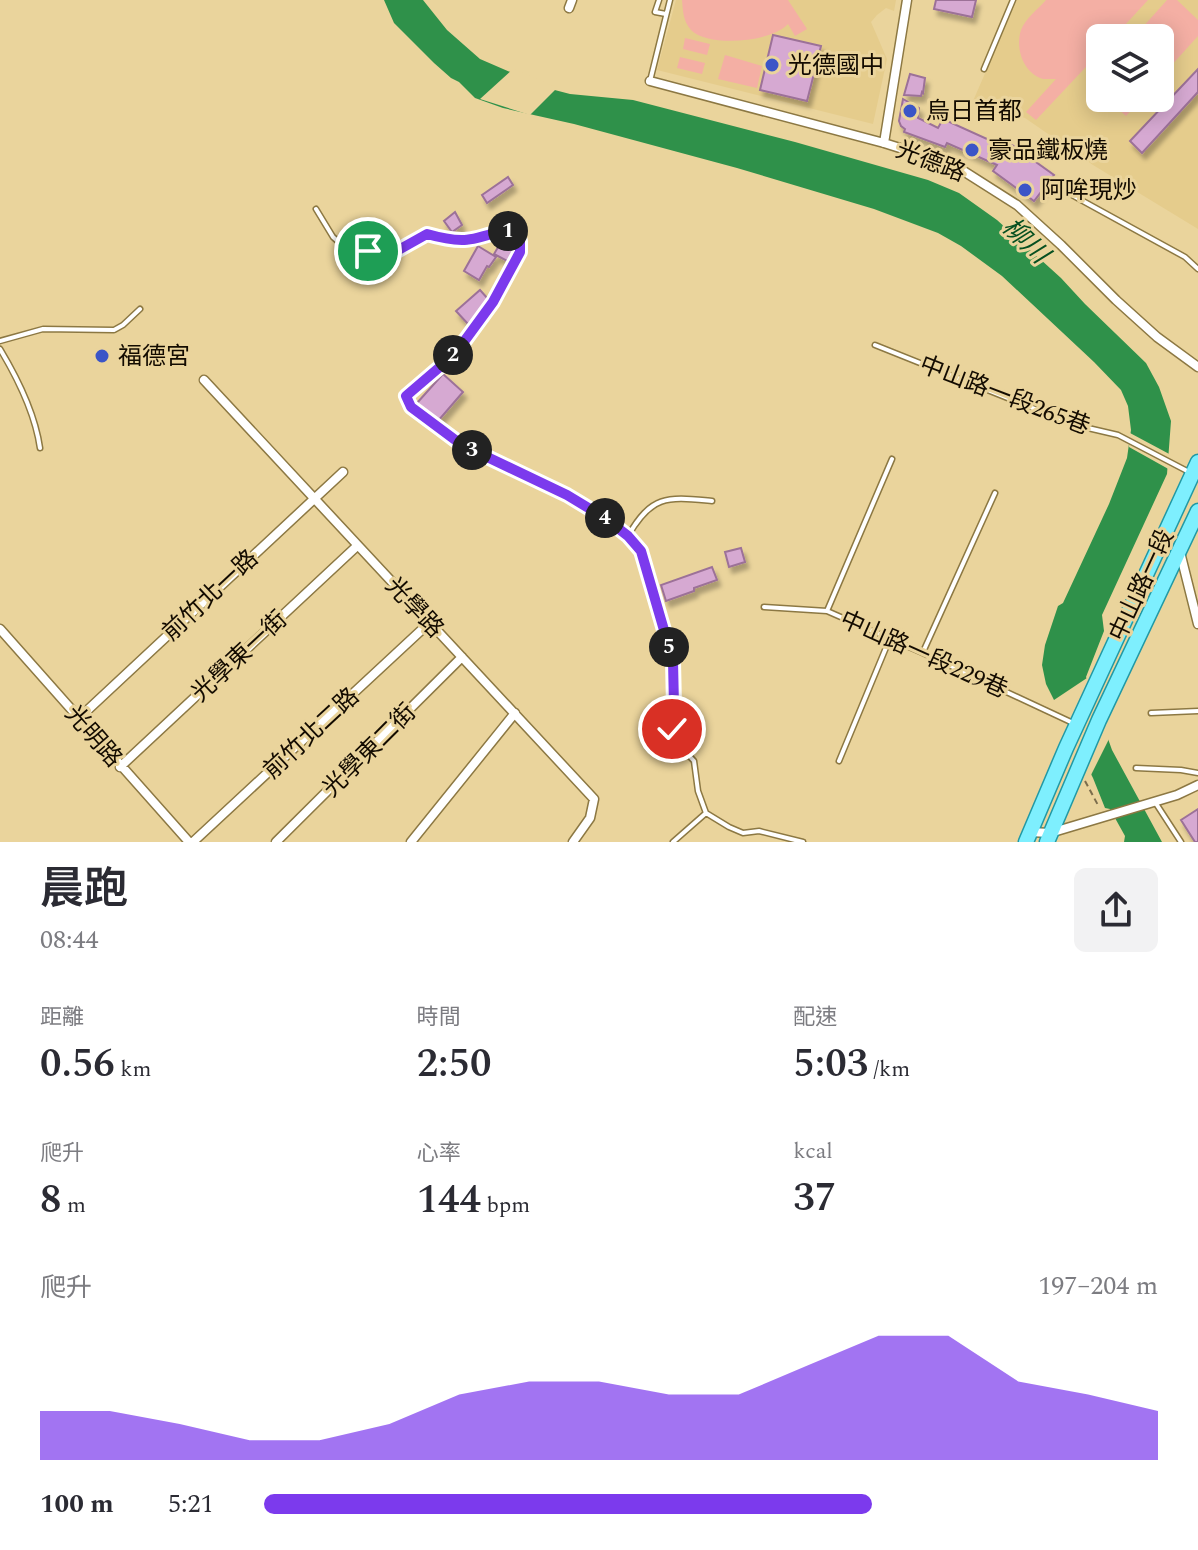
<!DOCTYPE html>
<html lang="zh-TW">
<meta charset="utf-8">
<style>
body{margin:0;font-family:Spectral,"Noto Sans TC",serif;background:#f2f2f3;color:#2b2b33;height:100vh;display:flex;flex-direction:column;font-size:30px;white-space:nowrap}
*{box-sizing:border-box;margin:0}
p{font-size:26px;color:#7c7c81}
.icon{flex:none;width:44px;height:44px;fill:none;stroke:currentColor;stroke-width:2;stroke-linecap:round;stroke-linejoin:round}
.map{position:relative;height:842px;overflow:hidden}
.side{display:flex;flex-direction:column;background:#fff;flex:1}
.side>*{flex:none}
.fabs{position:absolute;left:1086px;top:24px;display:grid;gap:16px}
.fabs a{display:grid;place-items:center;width:88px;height:88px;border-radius:12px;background:#fff;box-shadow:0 4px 20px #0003;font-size:40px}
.pin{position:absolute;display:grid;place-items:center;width:68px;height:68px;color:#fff;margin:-34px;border:4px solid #fff;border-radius:50%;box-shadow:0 2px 8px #0007}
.km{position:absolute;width:40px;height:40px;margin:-20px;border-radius:50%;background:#222;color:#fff;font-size:22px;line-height:40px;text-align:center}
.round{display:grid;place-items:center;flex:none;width:84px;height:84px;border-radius:12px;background:#f2f2f3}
.overview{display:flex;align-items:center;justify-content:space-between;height:136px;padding:0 40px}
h1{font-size:44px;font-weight:600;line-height:60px}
.figures{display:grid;grid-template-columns:repeat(3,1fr);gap:12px;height:136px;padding:8px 40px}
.figures div{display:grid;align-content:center}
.figures b{font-size:40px;font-weight:600}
.figures small{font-size:22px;font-weight:400}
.figures p{font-size:22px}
.chart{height:224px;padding:16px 40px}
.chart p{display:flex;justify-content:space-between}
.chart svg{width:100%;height:144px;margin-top:8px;fill:#7c3aed;opacity:.7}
ul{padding:0 40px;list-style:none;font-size:26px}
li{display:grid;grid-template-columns:128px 96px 1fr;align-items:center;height:60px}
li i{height:20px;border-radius:10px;background:#7c3aed}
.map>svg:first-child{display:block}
.built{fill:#e5cc8c;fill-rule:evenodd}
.green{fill:#f4afa4}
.water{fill:#2f914a}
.pier{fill:#ead49c}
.building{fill:#d6a9d2;stroke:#9c7198;stroke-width:2;filter:url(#shadow)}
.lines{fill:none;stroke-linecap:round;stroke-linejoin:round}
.lane-casing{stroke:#8c7843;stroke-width:7}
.street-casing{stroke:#8c7843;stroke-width:11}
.primary-casing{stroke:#2199a5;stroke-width:17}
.path{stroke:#7c6d4c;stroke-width:2;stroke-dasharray:6 4;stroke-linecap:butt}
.lane{stroke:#fff;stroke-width:4}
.street{stroke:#fff;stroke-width:8}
.primary{stroke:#7eeffe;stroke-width:14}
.route-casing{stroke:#fff;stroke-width:16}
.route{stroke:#7c3aed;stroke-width:10}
.poi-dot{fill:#3b55c7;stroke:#ead49c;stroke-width:3}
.labels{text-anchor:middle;stroke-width:6;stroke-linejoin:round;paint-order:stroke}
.poi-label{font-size:24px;fill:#130b00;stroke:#ead49c;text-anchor:start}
.street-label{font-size:24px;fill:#130b00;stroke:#ead49c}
.water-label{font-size:26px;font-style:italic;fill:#075021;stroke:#ead49c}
</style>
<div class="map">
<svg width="1198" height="842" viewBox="0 0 1198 842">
<defs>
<filter id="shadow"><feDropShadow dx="3.5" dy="6" stdDeviation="2" flood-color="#0004"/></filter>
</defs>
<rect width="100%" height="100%" fill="#ead49c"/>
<!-- built -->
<path class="built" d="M676,0H896L894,11L886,8L877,15L871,22L887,59L873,124L657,70Z
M1017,0H1198V229L1093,165L1025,118L973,101ZM1100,38H1160V98H1100Z"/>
<!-- green -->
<path class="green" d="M682,0H788L807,29L795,36L788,24C772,42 709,48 691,30C683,21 683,11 682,0Z
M1046,0H1148L1113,38H1100V52L1036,120L1026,112L1056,79C1054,79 1045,79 1043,79C1023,73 1015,48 1021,30C1025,19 1038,9 1046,0Z
M1167,0H1177L1198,20V36L1160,78V38H1133Z
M685,38L710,44L707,55L683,49Z
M725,55L762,66L757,88L718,79Z
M680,57L705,63L702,74L677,68Z
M1106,98H1142L1126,116Z"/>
<!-- water -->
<path class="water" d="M384,0H423L447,30L480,59L547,88L570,94L633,100L795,142L928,180L959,193L997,220L1061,278L1085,304L1146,363L1159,387L1171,421L1167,474L1102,615L1104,631L1086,677L1112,750L1162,842H1124L1125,836L1110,809L1105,808L1093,778L1046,684L1042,665L1045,645L1058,606L1063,603L1109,504L1127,458L1131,430L1128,406L1121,390L1094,362L1002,276L961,246L938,233L874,209L737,168L574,124L503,108L475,98L459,82L451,78L434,63L394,23Z"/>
<!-- pier -->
<path class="pier" d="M513,69L548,84L558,87L530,115L480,99Z
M1130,433L1173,456L1172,471L1129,447Z
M1087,678L1111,735L1089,779L1051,702Z"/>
<!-- building -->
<path class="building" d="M936,0H976L972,17L934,9Z
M773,35L821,46L807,101L760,90Z
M1198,69V92L1142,153L1130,141Z
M910,74L925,78L923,93L922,92L921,96L904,95Z
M903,99L919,108L918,118L938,128L943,119L1009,149L1012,145L1054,175L1034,201L993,171L997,165L947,143L945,147L904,132L905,129L901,126L899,121Z
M508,177L513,185L487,203L482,195Z
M455,212L462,225L452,232L444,221Z
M504,237L515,243V251L509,262L494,254Z
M478,246L496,257L489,267L487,266L479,280L464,271Z
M480,290L489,300L477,315L468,324L456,311Z
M443,374L463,392L438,421L417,403Z
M741,548L745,562L729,567L725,552Z
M712,567L717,580L694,588V591L666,601L661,585Z
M1198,809V842H1195L1181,820Z"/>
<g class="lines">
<!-- lane casing -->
<g class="lane-casing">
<path id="lane" d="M659,0L655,12L666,14
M984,69L1013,0
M650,81L670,0
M1061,189L1185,257L1198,269
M316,209L333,237L341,244L368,251L393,253L427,234C462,244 472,241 506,229L520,241V252L493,302L455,354L406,396L411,407L462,445L567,495L605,518L628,536L641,551L673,661L674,706L672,729L678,744L694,761L698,791L706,813L729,827L743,833L759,831L803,842
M0,341L43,329L114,330L123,325L140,309
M875,345L1075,425L1118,435L1191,473
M0,349C18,379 35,413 40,448
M628,536C652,494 668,497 712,501
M764,607L827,611L923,653L1073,723
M827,611L892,459
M923,652L995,493
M1151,713L1198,711
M839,761L890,638
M1136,768L1181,770L1198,773
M1155,802L1181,842
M673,842L706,813"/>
</g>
<!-- street casing -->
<g class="street-casing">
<path id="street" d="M569,8L572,0
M650,81L884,143L954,165L1017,205L1061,245L1116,300L1157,337L1198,367
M884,143L907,0
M204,380L594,799L590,818L573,842
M1180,552L1198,624
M0,629L189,842
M78,719L343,472
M120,767L357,546
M1030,832L1050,833L1177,795L1198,785
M193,842L429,623
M276,842L462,657
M411,842L515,713"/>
</g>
<!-- primary casing -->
<g class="primary-casing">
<path id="primary" d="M1026,842L1066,748L1198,462
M1047,842L1099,720L1198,511"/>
</g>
<!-- path -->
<path class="path" d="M1085,781L1099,807"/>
<!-- lane -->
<use href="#lane" class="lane"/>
<!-- street -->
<use href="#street" class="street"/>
<!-- primary -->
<use href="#primary" class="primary"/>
</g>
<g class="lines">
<!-- route casing -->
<g class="route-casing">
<path id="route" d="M368,251L393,253L427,234C462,244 472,241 506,229L520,241V252L493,302L455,354L406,396L411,407L462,445L567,495L605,518L628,536L641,551L673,661L674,706L672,729"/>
</g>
<!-- route -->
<use href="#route" class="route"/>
</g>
<!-- markers -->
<g class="poi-dot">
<circle cx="772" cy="65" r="8"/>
<circle cx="910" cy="111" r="8"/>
<circle cx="972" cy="150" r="8"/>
<circle cx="1025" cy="190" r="8"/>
<circle cx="102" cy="356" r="8"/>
</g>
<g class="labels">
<!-- poi labels -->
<g class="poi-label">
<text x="788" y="73">光德國中</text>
<text x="926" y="119">烏日首都</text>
<text x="988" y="158">豪品鐵板燒</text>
<text x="1041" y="198">阿哞現炒</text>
<text x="118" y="364">福德宮</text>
</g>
<!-- street labels -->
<g class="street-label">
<text transform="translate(931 161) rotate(21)" y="8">光德路</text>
<text transform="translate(1005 395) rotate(21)" y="8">中山路一段265巷</text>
<text transform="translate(1141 585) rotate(-65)" y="8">中山路一段</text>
<text transform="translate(210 595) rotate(-43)" y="8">前竹北一路</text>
<text transform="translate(415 607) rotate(47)" y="8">光學路</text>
<text transform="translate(924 654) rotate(24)" y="8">中山路一段229巷</text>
<text transform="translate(239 656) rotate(-43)" y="8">光學東一街</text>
<text transform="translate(311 733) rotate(-43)" y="8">前竹北二路</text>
<text transform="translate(94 736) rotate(49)" y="8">光明路</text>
<text transform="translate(369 750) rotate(-45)" y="8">光學東二街</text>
</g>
<!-- water labels -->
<g class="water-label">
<text transform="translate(1026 240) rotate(44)" y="9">柳川</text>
</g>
</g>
</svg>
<div class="fabs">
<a><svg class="icon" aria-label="layers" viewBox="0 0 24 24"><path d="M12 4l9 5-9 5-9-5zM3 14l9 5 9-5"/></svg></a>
</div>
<div class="pin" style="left:368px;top:251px;background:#1e9e55"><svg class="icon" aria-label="arrive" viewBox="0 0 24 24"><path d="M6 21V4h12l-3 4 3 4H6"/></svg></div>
<div class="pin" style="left:672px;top:729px;background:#d93025"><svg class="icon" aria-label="check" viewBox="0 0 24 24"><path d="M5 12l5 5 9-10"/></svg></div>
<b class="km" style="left:508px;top:231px">1</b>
<b class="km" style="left:453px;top:355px">2</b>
<b class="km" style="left:472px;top:450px">3</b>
<b class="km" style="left:605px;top:518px">4</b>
<b class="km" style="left:669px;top:647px">5</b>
</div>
<section class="side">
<div class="overview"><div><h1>晨跑</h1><p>08:44</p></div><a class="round"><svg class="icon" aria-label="share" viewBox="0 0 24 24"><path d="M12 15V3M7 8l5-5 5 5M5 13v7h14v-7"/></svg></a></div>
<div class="figures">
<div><p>距離</p><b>0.56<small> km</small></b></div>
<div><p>時間</p><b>2:50</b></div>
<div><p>配速</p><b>5:03<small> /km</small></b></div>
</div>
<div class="figures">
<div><p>爬升</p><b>8<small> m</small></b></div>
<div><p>心率</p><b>144<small> bpm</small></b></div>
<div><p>kcal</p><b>37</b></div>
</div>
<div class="chart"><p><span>爬升</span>197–204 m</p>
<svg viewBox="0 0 160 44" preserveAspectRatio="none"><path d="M0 44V29L10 29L20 33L30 38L40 38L50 33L60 24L70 20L80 20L90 24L100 24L110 15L120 6L130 6L140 20L150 24L160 29V44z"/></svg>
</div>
<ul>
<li><b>100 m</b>5:21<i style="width:68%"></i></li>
</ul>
</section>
